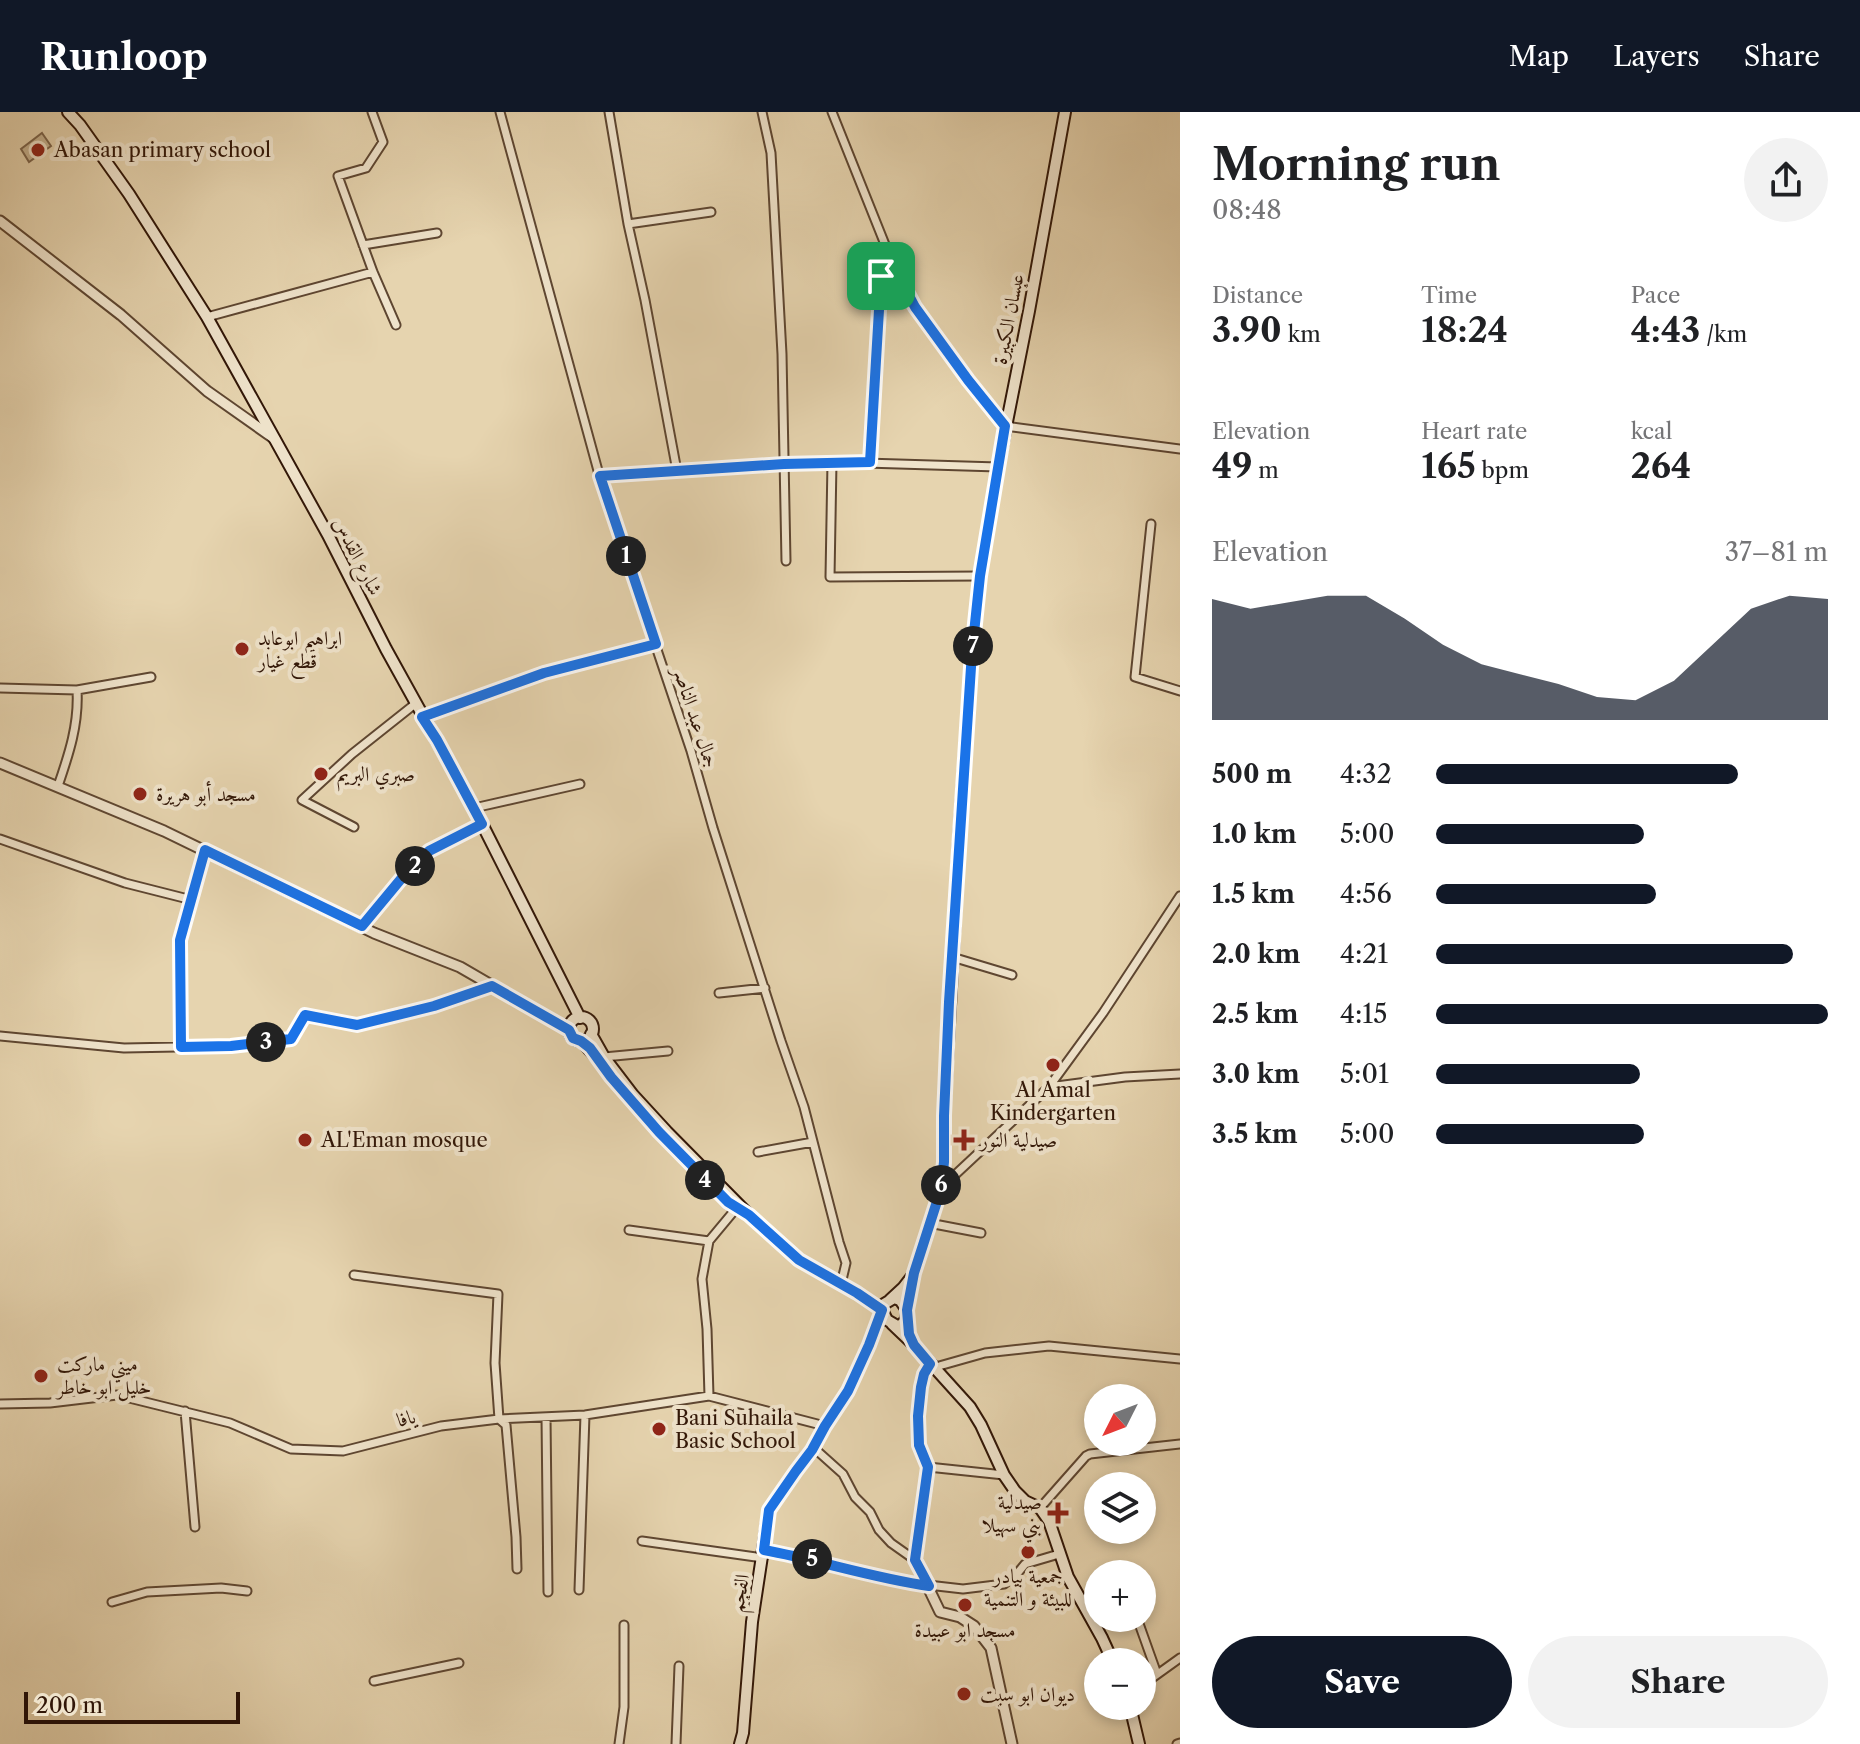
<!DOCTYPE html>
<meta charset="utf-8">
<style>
body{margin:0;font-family:"Libre Caslon Text",Amiri,serif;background:#f2f2f2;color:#202124;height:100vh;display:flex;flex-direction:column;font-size:30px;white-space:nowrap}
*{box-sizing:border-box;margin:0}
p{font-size:26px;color:#757577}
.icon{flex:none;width:44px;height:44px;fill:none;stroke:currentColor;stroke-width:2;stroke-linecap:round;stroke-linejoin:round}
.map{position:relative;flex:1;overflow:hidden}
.details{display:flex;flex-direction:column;background:#fff;width:680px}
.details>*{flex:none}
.needle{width:52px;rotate:228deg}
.controls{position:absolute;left:1084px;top:1272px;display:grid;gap:16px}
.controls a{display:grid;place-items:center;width:72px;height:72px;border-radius:50%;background:#fff;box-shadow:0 4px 12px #0003;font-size:40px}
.scale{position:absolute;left:24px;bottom:20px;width:216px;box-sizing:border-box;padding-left:8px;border:4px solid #311607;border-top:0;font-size:22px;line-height:28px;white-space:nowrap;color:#311607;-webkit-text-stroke:6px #efe3cb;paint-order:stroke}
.pin{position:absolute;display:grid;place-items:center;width:68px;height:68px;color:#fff;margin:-34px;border-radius:16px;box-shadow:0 4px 12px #0006}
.km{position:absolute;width:40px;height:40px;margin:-20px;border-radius:50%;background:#222;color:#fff;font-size:22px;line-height:40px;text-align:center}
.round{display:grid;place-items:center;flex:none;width:84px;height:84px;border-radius:42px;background:#f2f2f2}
.head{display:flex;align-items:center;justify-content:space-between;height:136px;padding:0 32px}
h1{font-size:44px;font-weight:800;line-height:60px}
.stats{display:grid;grid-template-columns:repeat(3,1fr);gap:12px;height:136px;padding:8px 32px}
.stats div{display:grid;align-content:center}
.stats b{font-size:34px;font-weight:800}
.stats small{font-size:22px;font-weight:400}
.stats p{font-size:22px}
.chart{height:224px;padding:16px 32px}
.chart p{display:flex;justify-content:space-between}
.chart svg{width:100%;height:144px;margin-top:8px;fill:#111827;opacity:.7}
.cta{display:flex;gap:16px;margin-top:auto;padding:16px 32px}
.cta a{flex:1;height:92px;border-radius:48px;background:#111827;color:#fff;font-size:32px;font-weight:800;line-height:92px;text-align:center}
.cta a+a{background:#f2f2f2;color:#202124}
ul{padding:0 32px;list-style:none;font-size:26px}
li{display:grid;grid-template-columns:128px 96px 1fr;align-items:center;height:60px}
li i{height:20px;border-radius:10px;background:#111827}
header{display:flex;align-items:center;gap:48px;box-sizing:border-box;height:112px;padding:0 40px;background:#111827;color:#fff}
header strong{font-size:38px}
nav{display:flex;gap:44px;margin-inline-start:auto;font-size:28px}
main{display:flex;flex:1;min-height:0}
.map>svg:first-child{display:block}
.green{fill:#c7b492;stroke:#7c654c;stroke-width:2}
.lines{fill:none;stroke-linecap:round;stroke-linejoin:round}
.minor-casing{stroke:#5e4631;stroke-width:11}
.tertiary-casing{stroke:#5e4631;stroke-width:13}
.secondary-casing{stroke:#311607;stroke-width:14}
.minor{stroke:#efe3cb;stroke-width:7}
.tertiary{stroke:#efe3cb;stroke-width:9}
.secondary{stroke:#efe3cb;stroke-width:10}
.route-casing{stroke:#fff;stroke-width:16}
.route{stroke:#1a73e8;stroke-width:10}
.poi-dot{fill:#8f2418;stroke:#efe3cb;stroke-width:3}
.labels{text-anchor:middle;stroke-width:8;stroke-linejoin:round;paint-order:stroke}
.poi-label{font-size:20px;fill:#311607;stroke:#efe3cb;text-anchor:start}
.street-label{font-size:20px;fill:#311607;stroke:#efe3cb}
</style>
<header>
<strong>Runloop</strong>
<nav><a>Map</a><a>Layers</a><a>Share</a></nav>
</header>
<main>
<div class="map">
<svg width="1180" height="1632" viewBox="0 0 1180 1632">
<rect width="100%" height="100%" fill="#e6d4af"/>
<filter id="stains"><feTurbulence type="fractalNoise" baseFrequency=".0025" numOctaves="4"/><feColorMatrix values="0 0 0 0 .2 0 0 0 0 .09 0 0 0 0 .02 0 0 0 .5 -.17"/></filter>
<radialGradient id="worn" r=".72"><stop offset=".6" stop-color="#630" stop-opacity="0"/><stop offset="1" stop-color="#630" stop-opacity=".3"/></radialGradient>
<!-- green -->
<path class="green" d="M42,21L51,34L29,50L21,37Z"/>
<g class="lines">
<!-- minor casing -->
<g class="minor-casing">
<path id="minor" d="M372,0L383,30L366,56L338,64L373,160L396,213
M500,0L603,377L691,639L713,716L781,929L804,995L839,1130L846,1151L841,1172
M609,0L628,112L645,188L677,359
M762,0L771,41L782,242L786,449
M832,0L894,155L915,195L968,268L1005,314L1180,337
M628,112L711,100
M363,133L437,121
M207,205L373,160
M832,350L830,465L980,464
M870,350L881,164L894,155
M600,364L832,350L998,355
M1151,412L1135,565L1180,579
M0,576L77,578L151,565
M422,605L544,561L656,532
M58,674C69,642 79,612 77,578
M474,696L580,672
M354,715L302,688L352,642L415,592
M0,727L125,771L192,788L205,738
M362,814L401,767L429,739L482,712
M952,845L1012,863
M719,881L765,876
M0,924L124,936L231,934L291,927L305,903L357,913L434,894L492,874
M181,935L180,828L192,788
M604,945L668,939
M1049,975L1125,965L1180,962
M758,1040L813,1030
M942,1075L1049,975L1103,901L1180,784
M929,1111L981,1121
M629,1118L709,1129
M354,1163L498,1182L495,1251L499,1307L506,1313L516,1425L517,1457
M939,1254L985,1241L1049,1234L1180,1247
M709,1284L707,1217L702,1167L709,1129L739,1093
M0,1292L50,1291L117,1283L230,1311L291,1337L343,1339L441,1314L499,1307L585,1303L709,1284L825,1314
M185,1299L195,1415
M546,1305L548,1480
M814,1336L843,1362L855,1385L870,1400L879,1418L891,1431L915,1448
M928,1355L1004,1363
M1040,1396L1086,1344L1090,1342L1180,1332
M642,1429L763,1446
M764,1438L807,1446L893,1469L963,1477L1004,1472L1016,1463L1025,1452L1059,1442
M579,1478L585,1303
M112,1490L147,1480L221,1476L247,1479
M1137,1506L1157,1562
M374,1569L459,1551
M1142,1569H1148L1180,1546
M619,1632L624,1595V1513
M676,1632L679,1554
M1177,1632L1180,1631"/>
</g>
<!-- tertiary casing -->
<g class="tertiary-casing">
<path id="tertiary" d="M0,109L121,203L207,279L275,327
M0,651L164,719L374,821L460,855L569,918
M930,1252L924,1262L921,1275L918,1304L919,1333L928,1355L915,1448L940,1500L960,1505L974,1514L991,1536L1012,1632"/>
</g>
<!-- secondary casing -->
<g class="secondary-casing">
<path id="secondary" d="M68,0L80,13L129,82L207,205L328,423L386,537L474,696L580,906
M569 917a12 12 0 1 1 24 0a12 12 0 1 1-24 0Z
M591,922L604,945L633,983L667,1020L749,1103L799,1148L857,1181L882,1198L869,1233L848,1279L825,1314L812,1338L796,1359L769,1398L752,1510L743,1621L740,1632
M581,929L598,947
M894,1186L900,1188L907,1198L906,1208L899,1215L887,1208L882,1198L884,1192Z
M890,1188L903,1176L913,1163
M907,1198L914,1161L941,1077L944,1050V1004L959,730L972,540L980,464L998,355L1029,199L1065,0
M892,1212L914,1233L970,1295L981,1313L1004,1363L1015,1379L1025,1389L1040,1396L1049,1409L1068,1465L1102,1526L1113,1550
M1130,1594L1139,1632"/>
</g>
<!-- minor -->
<use href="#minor" class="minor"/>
<!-- tertiary -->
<use href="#tertiary" class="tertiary"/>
<!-- secondary -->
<use href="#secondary" class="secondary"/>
</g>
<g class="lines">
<!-- route casing -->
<g class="route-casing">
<path id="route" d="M894,155L915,195L968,268L1005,314L980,464L972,540L949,890L944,1004V1050L941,1077L914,1161L907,1198L909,1222L914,1233L930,1252L924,1262L921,1275L918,1304L919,1333L928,1355L915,1448L929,1474C873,1466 819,1448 764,1438L769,1398L796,1359L812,1338L825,1314L848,1279L869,1233L882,1198L857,1181L799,1148L749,1103L728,1090L659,1020L611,965L590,936L581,929L573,926L569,918L492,874L434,894L357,913L305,903L291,927L231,934L181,935L180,828L205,738L362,814L401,767L429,739L482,712L437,628L422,605L544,561L656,532L600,364L784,352L870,350L881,164Z"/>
</g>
<!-- route -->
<use href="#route" class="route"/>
</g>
<!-- markers -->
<g class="poi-dot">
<circle cx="38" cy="38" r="8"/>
<circle cx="242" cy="537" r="8"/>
<circle cx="321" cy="662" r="8"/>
<circle cx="140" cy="682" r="8"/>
<circle cx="1053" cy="953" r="8"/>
<circle cx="305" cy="1028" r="8"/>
<path d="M960 1016h8v8h8v8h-8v8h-8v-8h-8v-8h8z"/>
<circle cx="41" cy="1264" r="8"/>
<circle cx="659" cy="1317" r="8"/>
<path d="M1054 1389h8v8h8v8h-8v8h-8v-8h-8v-8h8z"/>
<circle cx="1028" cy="1440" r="8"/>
<circle cx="965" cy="1493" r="8"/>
<circle cx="964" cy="1582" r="8"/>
</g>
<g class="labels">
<!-- poi labels -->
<g class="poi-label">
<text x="54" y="45">Abasan primary school</text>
<text x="258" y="533">ابراهيم ابوعابد<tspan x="258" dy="23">قطع غيار</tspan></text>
<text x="337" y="669">صبري البريم</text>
<text x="156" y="689">مسجد أبو هريرة</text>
<text x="1053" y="985" text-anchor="middle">Al Amal<tspan x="1053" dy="23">Kindergarten</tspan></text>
<text x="321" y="1035">AL'Eman mosque</text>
<text x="980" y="1035">صيدلية النور</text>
<text x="57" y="1259">ميني ماركت<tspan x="57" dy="23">خليل ابو خاطر</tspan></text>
<text x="675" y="1313">Bani Suhaila<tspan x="675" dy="23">Basic School</tspan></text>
<text x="1042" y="1397" text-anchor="end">صيدلية<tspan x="1042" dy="23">بني سهيلا</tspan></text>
<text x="1028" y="1471" text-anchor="middle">جمعية بيادر<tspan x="1028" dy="23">للبيئة و التنمية</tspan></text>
<text x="965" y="1525" text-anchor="middle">مسجد ابو عبيدة</text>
<text x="980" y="1589">ديوان ابو سبت</text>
</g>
<!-- street labels -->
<g class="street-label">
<text transform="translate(1008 207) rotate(-79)" y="7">عبسان الكبيرة</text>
<text transform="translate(358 444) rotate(63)" y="7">شارع القدس</text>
<text transform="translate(696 605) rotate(72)" y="7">جمال عبد الناصر</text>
<text transform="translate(406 1306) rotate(-15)" y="7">يافا</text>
<text transform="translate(739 1481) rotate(-80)" y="7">الفجم</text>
</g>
</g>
<rect width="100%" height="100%" filter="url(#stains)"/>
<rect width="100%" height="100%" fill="url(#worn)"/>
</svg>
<div class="controls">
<a><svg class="needle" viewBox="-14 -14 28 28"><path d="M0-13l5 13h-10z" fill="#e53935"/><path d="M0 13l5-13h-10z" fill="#757577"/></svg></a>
<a><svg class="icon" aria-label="layers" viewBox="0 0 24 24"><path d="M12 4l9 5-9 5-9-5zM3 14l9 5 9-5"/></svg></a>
<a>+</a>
<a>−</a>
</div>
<div class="scale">200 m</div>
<div class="pin" style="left:881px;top:164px;background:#1e9e55"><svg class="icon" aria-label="arrive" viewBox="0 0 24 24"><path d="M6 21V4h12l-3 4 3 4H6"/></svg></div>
<b class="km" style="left:626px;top:444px">1</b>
<b class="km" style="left:415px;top:754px">2</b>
<b class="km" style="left:266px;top:930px">3</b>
<b class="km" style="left:705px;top:1068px">4</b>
<b class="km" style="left:812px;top:1447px">5</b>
<b class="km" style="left:941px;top:1073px">6</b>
<b class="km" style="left:973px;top:534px">7</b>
</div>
<section class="details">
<div class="head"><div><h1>Morning run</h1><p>08:48</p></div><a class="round"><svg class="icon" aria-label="share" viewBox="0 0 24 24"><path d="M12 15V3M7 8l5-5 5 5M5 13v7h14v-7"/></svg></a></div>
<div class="stats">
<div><p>Distance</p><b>3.90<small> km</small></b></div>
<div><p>Time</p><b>18:24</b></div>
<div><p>Pace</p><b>4:43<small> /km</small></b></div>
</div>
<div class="stats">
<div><p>Elevation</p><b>49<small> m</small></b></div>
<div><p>Heart rate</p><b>165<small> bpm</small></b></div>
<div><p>kcal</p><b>264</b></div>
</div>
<div class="chart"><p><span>Elevation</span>37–81 m</p>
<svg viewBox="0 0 160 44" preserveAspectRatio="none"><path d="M0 44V7L10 10L20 8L30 6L40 6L50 13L60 21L70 27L80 30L90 33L100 37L110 38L120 32L130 21L140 10L150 6L160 7V44z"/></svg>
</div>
<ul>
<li><b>500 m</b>4:32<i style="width:77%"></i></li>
<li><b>1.0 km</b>5:00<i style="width:53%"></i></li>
<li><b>1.5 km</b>4:56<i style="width:56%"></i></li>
<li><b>2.0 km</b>4:21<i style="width:91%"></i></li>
<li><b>2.5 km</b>4:15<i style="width:100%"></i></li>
<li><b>3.0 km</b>5:01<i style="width:52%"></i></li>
<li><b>3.5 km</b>5:00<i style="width:53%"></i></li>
</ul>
<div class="cta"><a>Save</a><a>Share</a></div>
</section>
</main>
